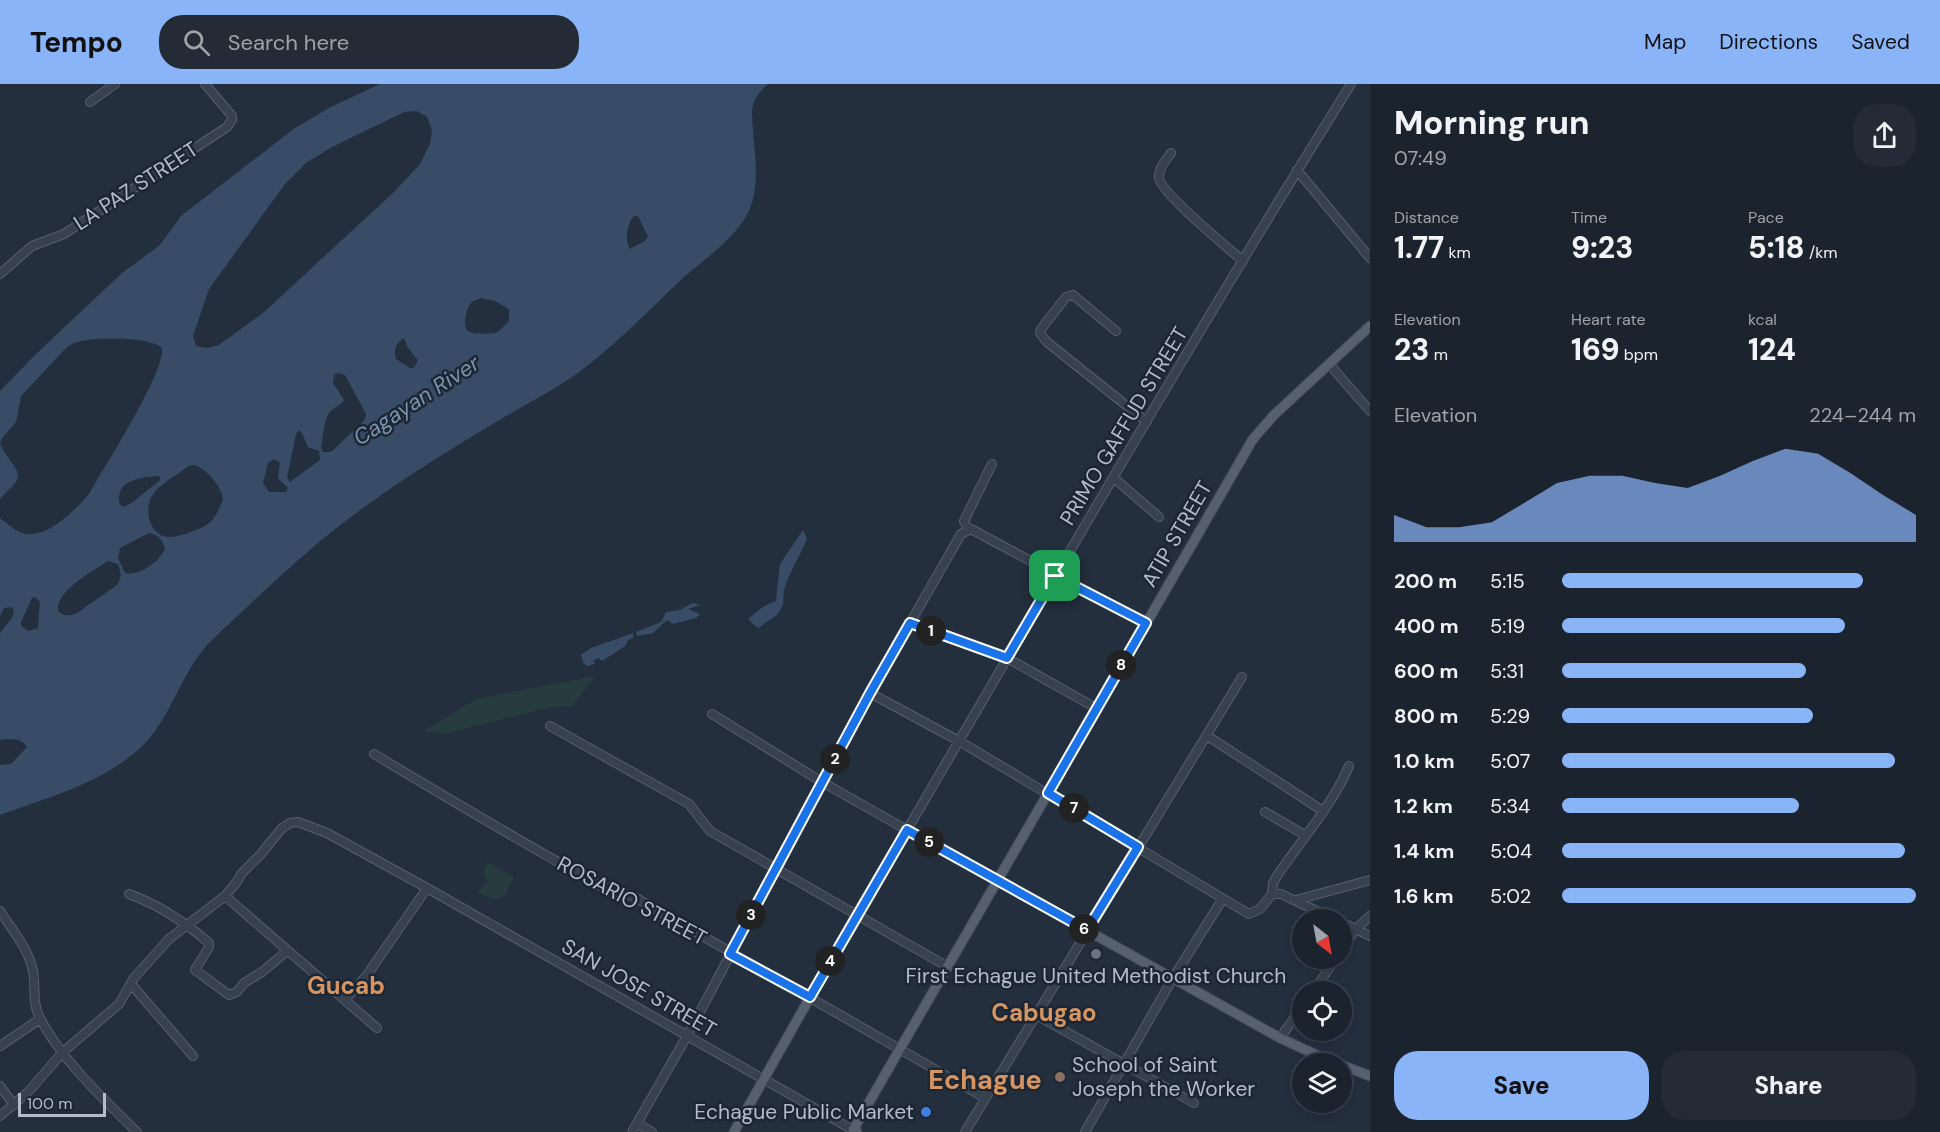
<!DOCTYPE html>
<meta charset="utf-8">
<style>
body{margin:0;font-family:"DM Sans",sans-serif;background:#242b36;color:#f1f3f6;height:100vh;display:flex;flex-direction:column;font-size:22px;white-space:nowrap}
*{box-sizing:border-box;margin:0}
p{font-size:20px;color:#a0a4aa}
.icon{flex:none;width:33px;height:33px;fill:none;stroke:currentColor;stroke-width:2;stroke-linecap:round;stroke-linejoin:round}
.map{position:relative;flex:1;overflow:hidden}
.drawer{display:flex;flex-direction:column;background:#1b232e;width:570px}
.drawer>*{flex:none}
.needle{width:39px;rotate:149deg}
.buttons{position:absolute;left:1292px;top:825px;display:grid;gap:12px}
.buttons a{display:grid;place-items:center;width:60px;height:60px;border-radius:50%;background:#1b232e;box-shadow:0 3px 9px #0003,0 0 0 2px #39404a;font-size:30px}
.scale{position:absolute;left:18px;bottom:15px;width:88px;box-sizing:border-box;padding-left:6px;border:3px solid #b4bcc9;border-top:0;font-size:16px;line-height:21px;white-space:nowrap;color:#b4bcc9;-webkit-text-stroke:4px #1d2633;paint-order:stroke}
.pin{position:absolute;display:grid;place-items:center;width:51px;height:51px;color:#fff;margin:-26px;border-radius:12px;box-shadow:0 3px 9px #0006}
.km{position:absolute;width:30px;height:30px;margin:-15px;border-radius:50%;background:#222;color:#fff;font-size:16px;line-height:30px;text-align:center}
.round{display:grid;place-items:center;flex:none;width:63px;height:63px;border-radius:24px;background:#242b36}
.head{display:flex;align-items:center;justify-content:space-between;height:102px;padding:0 24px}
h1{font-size:33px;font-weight:800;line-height:45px}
.stats{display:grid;grid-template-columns:repeat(3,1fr);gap:9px;height:102px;padding:6px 24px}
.stats div{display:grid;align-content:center}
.stats b{font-size:30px;font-weight:800}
.stats small{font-size:16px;font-weight:400}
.stats p{font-size:16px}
.chart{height:168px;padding:12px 24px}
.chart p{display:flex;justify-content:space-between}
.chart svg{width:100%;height:108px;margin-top:6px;fill:#8ab4f8;opacity:.7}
.action{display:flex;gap:12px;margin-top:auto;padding:12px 24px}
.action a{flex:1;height:69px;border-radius:24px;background:#8ab4f8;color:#111;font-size:24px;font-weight:800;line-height:69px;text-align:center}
.action a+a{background:#242b36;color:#f1f3f6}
ul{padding:0 24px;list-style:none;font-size:20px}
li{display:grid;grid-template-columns:96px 72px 1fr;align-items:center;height:45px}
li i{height:15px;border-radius:8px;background:#8ab4f8}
header{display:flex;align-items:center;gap:36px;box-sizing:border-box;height:84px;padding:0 30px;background:#8ab4f8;color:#111}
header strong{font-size:28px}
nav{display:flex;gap:33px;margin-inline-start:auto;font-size:21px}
.search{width:420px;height:54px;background:#242b36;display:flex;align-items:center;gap:15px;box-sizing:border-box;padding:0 21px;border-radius:24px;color:#a0a4aa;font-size:22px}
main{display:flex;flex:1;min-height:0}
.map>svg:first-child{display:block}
.green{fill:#263c3f}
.water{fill:#394c67;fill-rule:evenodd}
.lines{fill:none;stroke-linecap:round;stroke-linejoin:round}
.minor-casing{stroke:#565f6c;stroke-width:10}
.major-casing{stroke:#414a57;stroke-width:11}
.minor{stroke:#38414e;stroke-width:8}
.major{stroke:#56606e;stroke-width:9}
.route-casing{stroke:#fff;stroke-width:12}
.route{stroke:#1a73e8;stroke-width:8}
.worship-dot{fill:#6b7280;stroke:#1d2633;stroke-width:2}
.education-dot{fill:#8d6e63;stroke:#1d2633;stroke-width:2}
.shop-dot{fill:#3f7fe0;stroke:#1d2633;stroke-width:2}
.labels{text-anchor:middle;stroke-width:5;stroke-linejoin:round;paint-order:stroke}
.street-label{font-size:21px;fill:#b4bcc9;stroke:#1d2633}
.poi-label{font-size:21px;fill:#b4bcc9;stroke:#1d2633}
.water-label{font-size:22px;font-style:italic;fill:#7c92b1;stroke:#1d2633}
.quarter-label{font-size:24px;font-weight:bold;fill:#d59563;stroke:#1d2633}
.district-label{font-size:27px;font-weight:bold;fill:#d59563;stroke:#1d2633}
</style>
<header>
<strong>Tempo</strong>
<div class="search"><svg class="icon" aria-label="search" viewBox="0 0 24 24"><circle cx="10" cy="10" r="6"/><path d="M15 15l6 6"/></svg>Search here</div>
<nav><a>Map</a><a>Directions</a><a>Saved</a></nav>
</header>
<main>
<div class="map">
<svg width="1370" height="1048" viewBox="0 0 1370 1048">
<rect width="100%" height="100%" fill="#242f3e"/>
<!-- green -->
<path class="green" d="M596,592L572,622L551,623L443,650L424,647L476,615Z
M487,778L514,793L505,811L494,816L477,808L488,797L483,789Z"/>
<!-- water -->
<path class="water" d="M380,0H768C759,8 754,14 752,26C752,62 765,106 743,137C728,160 704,175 684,193C650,225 617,260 579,288C553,307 524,321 496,338C456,362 415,387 377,414C317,455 265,506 212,556C186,581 176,618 155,647C121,694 52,712 0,731V681L11,680L27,663C22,654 10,654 0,656V549L12,534L14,527L12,523L4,524L0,532V434C6,439 13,445 20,448C44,459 75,426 89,410C104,383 165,289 162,264C149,252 95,253 77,258C72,259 69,262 65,265L21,312L16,338L2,354L0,359L2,364L17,387L18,393L16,398L0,415V307L35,271L122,189L160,161L181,132L295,44L329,24ZM417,27L427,33L432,46L430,60L420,80L394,108L263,229L219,261L207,264L196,262L193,252L209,205L285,100L306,79L332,63L404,28ZM634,132H638L648,153L645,157L630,165C624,157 627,139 634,132ZM481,214L495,217L509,225V237L498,248C491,250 474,251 468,247C462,242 466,223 472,218C475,216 477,216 481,214ZM404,254L408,264L418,276L414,284H410L396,275C393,267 396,258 404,254ZM338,289L345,291L366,330L364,337L331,368H323L321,364C323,354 323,338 329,329C333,323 340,323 344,316L333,299L334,291ZM299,346L302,349L308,363L319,367L320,376L290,398L287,394L296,350ZM274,375L280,379L278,394L288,404L286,408H269L263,399L268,379ZM194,381C206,384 223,404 223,416C219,424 216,434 208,440C201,445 177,454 168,453C149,452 144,425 152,412C160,399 177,391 189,382ZM157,392L160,393V396L133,418L124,423L120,421C114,396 139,394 157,392ZM149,449C159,451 162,455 165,465C160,477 139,493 125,489L118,474L120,464ZM108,477L118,480C121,489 122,493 117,501L77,529C69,532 65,533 58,527C56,506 92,488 108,477ZM35,513L40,518L38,544L28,547L21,542V538L32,514Z
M803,446L807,455L788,494L784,506L783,520L778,530L758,544L748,535L764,522L776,517L780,480Z
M693,519L700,521L688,525L700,530L696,534L673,540L667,536L653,549L637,552L636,548L661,538L666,528L680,526Z
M633,549V554L628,556L625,562L616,568L602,577L598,574L593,577L595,580L587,582L583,578L581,571L591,564Z"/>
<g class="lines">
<!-- minor casing -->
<g class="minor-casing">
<path id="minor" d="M90,18L115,0
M1171,69C1166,76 1158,85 1159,94C1161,109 1228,164 1243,177
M1297,86L1370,174
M0,190L32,162L64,150L227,43L232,36V32L205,0
M1116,247L1073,211L1066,213L1041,245L1040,249L1047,258L1147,338
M1329,280L1370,327
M1114,394L1159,433
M968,445L964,437L992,380
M910,539L1007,574L1096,624
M870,609L959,657L1249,830L1260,825L1272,810H1281L1336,836
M712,630L822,698L907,746C1053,496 1198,245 1351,0
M550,642L689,720L710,747L948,883
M1206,651L1323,727
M374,670C449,715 524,760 601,802C612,808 625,808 636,814L985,1014
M1265,728L1305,751
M129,810C159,821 185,838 209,859V863L195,886L229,911L237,908L244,899L262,888L287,867
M1272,810L1273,799L1277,792C1301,756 1332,722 1349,682
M225,812L377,944
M1296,816L1370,796
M0,827C11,844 27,863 32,883C37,899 31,916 39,932C59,973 104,1016 137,1048
M1341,838L1370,852
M1341,867L1356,845L1370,832
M131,900L193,972
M1313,908L1336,874
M345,916L367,891L427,804
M1036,931L1194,1019
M1280,954L1302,923
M0,962L40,935
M0,1002L14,1021
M0,1032L28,1008L63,968L119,920L134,894L169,855L225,812L236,799L242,789L261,770L282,744L290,739L298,738L327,749L427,804L853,1046L852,1048
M637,1039L652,1048
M632,1048L687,952L870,609L961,450L971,445L1146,539
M965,1048L1242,593
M1085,1048L1173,894L1222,816"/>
</g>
<!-- major casing -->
<g class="major-casing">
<path id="major" d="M1341,981L1370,992
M734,1048L857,830L907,746L1280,954L1336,980
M857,1048L853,1046L1253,355L1274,331L1370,242"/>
</g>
<!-- minor -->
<use href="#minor" class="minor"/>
<!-- major -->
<use href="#major" class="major"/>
</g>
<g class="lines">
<!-- route casing -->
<g class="route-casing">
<path id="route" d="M1055,492L1146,539L1048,709L1138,763L1087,846L907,746L810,913L730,870L870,609L910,539L1007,574Z"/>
</g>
<!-- route -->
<use href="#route" class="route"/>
</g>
<!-- markers -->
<circle class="worship-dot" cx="1096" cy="870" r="6"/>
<circle class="education-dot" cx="1060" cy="993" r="6"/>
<circle class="shop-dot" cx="926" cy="1028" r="6"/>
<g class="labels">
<!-- street labels -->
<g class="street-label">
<text transform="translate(136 102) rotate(-33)" y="7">LA PAZ STREET</text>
<text transform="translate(1124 342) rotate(-59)" y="7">PRIMO GAFFUD STREET</text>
<text transform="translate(1177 450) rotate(-60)" y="7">ATIP STREET</text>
<text transform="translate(632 817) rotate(28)" y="7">ROSARIO STREET</text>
<text transform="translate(639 904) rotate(30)" y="7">SAN JOSE STREET</text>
</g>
<!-- poi labels -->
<g class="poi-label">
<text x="1096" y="899">First Echague United Methodist Church</text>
<text x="1072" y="988" text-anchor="start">School of Saint<tspan x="1072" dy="24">Joseph the Worker</tspan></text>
<text x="914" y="1035" text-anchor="end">Echague Public Market</text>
</g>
<!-- water labels -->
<g class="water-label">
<text transform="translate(416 316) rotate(-33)" y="8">Cagayan River</text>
</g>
<!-- quarter labels -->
<g class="quarter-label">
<text x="346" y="910">Gucab</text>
<text x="1044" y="937">Cabugao</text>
</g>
<!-- district labels -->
<g class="district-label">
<text x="985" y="1005">Echague</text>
</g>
</g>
</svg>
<div class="buttons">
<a><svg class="needle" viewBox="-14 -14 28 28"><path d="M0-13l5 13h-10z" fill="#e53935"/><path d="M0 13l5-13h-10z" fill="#a0a4aa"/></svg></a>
<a><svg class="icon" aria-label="locate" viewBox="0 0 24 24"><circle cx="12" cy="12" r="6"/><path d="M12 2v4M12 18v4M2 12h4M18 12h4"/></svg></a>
<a><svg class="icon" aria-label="layers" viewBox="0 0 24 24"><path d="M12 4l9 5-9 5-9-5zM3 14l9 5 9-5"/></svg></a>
</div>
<div class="scale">100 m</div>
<div class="pin" style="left:1055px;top:492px;background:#1e9e55"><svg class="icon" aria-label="arrive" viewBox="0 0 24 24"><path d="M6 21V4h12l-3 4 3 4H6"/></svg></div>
<b class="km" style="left:931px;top:547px">1</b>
<b class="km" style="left:835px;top:675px">2</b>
<b class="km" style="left:751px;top:831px">3</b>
<b class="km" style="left:830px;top:877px">4</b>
<b class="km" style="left:929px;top:758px">5</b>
<b class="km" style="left:1084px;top:845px">6</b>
<b class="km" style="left:1074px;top:724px">7</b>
<b class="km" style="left:1121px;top:581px">8</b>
</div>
<section class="drawer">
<div class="head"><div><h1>Morning run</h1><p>07:49</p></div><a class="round"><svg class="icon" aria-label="share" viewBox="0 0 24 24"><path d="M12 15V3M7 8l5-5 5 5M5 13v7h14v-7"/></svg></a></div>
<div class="stats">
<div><p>Distance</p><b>1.77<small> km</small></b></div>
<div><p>Time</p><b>9:23</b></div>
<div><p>Pace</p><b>5:18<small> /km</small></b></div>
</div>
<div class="stats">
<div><p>Elevation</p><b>23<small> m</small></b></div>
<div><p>Heart rate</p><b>169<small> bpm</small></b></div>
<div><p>kcal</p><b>124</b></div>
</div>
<div class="chart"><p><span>Elevation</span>224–244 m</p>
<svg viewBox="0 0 160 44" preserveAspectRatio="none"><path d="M0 44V33L10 38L20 38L30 36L40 28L50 20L60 17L70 17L80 20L90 22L100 17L110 11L120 6L130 8L140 16L150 25L160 33V44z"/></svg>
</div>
<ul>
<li><b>200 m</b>5:15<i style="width:85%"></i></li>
<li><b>400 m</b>5:19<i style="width:80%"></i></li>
<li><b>600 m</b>5:31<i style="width:69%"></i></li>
<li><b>800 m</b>5:29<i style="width:71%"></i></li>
<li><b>1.0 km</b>5:07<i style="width:94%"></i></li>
<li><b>1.2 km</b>5:34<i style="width:67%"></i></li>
<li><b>1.4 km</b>5:04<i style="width:97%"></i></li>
<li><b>1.6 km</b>5:02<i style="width:100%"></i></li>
</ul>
<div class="action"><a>Save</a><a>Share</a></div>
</section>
</main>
